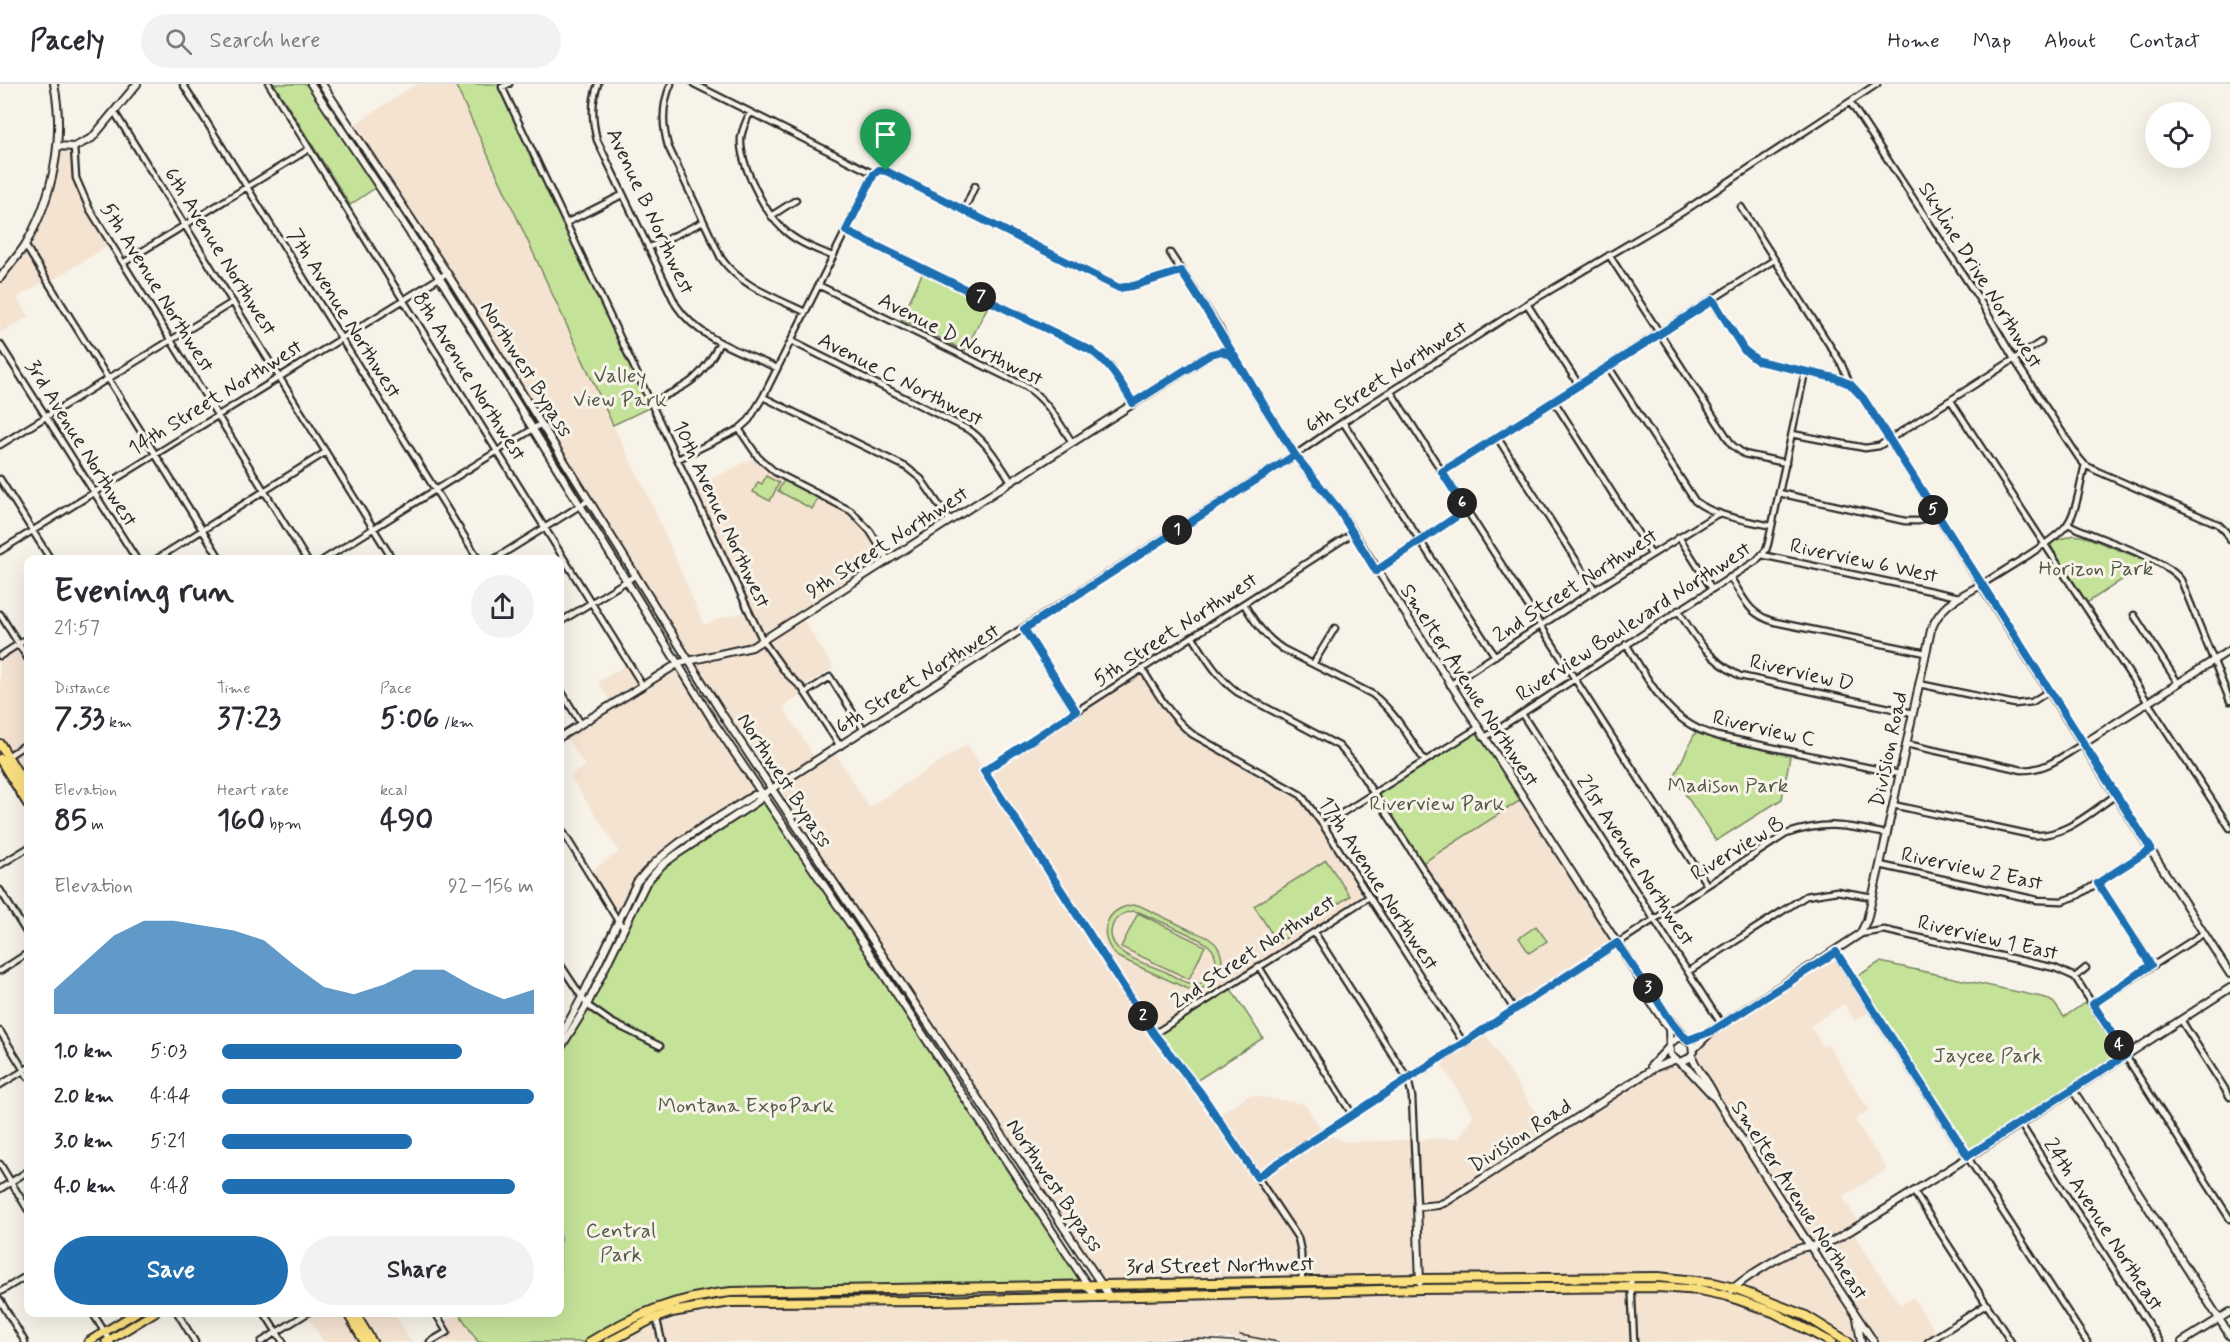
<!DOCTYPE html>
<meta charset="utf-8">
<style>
body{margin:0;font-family:Mynerve,sans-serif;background:#f2f2f3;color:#2b2b33;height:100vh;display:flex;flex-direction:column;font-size:22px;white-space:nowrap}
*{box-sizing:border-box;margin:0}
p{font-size:20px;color:#7c7c81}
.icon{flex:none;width:33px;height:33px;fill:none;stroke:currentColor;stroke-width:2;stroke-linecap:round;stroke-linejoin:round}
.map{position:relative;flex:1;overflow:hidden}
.details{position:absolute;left:24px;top:471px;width:540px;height:762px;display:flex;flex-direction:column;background:#fff;border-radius:12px;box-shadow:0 6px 24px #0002}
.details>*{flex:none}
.tools{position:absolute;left:2145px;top:18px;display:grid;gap:12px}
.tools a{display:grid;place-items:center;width:66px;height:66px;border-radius:50%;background:#fff;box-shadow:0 6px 24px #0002;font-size:30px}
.pin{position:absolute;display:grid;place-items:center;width:51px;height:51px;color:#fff;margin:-62px -26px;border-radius:50% 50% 50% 0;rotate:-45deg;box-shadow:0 0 6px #0007}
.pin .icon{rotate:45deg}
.km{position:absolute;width:30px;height:30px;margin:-15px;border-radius:50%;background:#222;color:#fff;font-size:16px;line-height:30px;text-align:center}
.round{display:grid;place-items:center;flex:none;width:63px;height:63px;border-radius:32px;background:#f2f2f3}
.summary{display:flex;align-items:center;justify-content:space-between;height:102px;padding:0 30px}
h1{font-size:33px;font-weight:800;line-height:45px}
.stats{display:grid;grid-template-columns:repeat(3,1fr);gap:9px;height:102px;padding:6px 30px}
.stats div{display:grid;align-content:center}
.stats b{font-size:30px;font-weight:800}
.stats small{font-size:16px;font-weight:400}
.stats p{font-size:16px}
.chart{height:168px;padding:12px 30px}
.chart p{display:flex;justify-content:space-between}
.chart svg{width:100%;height:108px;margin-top:6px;fill:#1f6fb2;opacity:.7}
.primary-button{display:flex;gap:12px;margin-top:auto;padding:12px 30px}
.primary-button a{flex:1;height:69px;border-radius:36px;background:#1f6fb2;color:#fff;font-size:24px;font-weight:800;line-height:69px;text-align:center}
.primary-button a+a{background:#f2f2f3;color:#2b2b33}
ul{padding:0 30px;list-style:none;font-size:20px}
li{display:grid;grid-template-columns:96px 72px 1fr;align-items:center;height:45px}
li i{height:15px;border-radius:8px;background:#1f6fb2}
header{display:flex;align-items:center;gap:36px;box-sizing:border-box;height:84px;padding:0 30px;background:#fff;border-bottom:2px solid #e1e1e2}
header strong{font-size:28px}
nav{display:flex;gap:33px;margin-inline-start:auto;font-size:21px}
.search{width:420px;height:54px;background:#f2f2f3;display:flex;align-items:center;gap:15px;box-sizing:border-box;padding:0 21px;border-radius:33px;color:#7c7c81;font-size:22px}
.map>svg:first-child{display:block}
.built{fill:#f5e3d2}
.green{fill:#c5e299;stroke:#788662;stroke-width:1.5;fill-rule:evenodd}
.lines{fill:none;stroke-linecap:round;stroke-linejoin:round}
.street-casing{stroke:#2b2b2b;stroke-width:9}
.secondary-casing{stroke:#2b2b2b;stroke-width:10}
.primary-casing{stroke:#2b2b2b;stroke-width:11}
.highway-casing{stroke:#2b2b2b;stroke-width:12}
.street{stroke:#f7f3e8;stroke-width:4.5}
.secondary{stroke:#f7f3e8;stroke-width:6}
.primary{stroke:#fbe080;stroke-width:7}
.highway{stroke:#fbe080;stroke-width:8}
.rail{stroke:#2b2b2b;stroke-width:1.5}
.route-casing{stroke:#fff;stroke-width:12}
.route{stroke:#1f6fb2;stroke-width:8}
.labels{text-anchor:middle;stroke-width:6;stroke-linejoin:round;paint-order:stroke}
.street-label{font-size:21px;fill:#2b2b2b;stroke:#f7f3e8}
.park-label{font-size:21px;fill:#525946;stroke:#f7f3e8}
</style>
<header>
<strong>Pacely</strong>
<div class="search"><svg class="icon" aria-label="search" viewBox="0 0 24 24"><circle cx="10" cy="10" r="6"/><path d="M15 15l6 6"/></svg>Search here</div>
<nav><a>Home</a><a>Map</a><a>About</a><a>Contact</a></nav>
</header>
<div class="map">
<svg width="2230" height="1258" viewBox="0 0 2230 1258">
<rect width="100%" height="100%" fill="#f7f3e8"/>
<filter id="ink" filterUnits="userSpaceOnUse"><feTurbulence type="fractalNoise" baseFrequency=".0167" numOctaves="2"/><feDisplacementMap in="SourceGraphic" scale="12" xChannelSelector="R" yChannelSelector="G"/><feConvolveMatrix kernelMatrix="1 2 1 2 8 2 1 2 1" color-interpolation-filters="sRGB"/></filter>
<g filter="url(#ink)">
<!-- built -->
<path class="built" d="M416,0H455L613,341L652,420L704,541L718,535L749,527L692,405L753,374L758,373L775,388L851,427L870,447L888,476L801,532L834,584L802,603L805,609L783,623L817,676L833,666L869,723L967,660L984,687L1143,586L1168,626L1192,650L1301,711L1369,813L1154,950L1216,1032L1250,1011L1305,1020L1324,1049L1346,1058L1459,1054L1473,1031L1438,975L1483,946L1550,1051L1674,976L1711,1011L1692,972L1700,957L1835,868L1873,926L1855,937L1844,920L1810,942L1823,962L1828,960L1869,1026L1855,1036L1887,1085L1843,1113L1860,1141L1832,1158L1810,1162L1857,1234L1860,1258H1848L1834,1248L1734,1204L1685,1195L1102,1201L825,787L351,43Z
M57,62L74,63V81L82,110L111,160L48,199L46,196L17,214L29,232L0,250V194L25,161L40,132Z
M28,554V706L0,660V572Z
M629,579L643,601L679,579L762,711H754L677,761L648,783L618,837L588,789L619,768L570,692L585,682L565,650L612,621L598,598Z
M1524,714L1617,859L1514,925L1421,780Z
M1854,1150L1900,1221L1913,1213L1938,1252L1929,1258H1877L1826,1176L1829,1165Z
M1632,1203L1728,1212L1831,1258H1278L1227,1254H1167L1134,1258H607L656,1234L731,1218Z
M306,1229H346L365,1258H324Z
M354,1229H394L412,1258H372Z
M459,1229L478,1258H421L444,1244L441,1239Z"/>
<!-- green -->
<path class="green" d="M274,0H308L378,102L350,121Z
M455,0H501L653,322L613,341Z
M923,188L989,220L965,267L901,235Z
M766,392L779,399L770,417L753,408L758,398L762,400Z
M784,396L818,414L812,425L778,407Z
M2074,451L2086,453L2149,478L2087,519L2052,464L2051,460L2054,457Z
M1478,644L1524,714L1421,780L1374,708Z
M1695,649L1790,672L1782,715L1716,757L1674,693Z
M762,711L1087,1201L731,1208L682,1215L590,1258H478L459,1229L560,1228V965L564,959L623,843L654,789Z
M1326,776L1350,812L1278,859L1254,822Z
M1138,821C1155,829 1172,837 1190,846C1196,849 1205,851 1211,856C1223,864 1225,882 1217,894C1210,904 1200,906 1188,905L1118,873C1094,852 1106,820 1138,821ZM1132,827L1139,828C1155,836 1199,852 1209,862C1223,875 1214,899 1196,900C1185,900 1175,893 1166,888C1148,880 1104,870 1112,843C1115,833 1123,829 1132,827Z
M1138,829L1205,862L1189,895L1121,863Z
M1536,842L1547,857L1529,869L1519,854Z
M1880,878L2046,914L2054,919L2064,933L2086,918L2118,967L2116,972L1969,1067L1856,893Z
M1229,902L1263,954L1193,999L1154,950Z"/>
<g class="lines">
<!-- street casing -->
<g class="street-casing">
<path id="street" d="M183,0L479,476
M269,0L643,602
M509,0L502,3L763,557L786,589L802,604L840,662
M598,0C591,19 592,36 597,56L676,221C698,255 742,268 777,284
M671,0C662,20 662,41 668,62L721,174C740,202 774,213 805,228
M694,0L874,90
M1850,18L1979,215L2014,275L2079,374L2085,381L2097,387L2218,440L2226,448L2230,456
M750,28C747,36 742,45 741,54C739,79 765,129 783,145C796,158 816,165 832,172
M115,29L393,476
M74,63L76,94L89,124L307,476
M1741,123L1841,279L1850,300
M964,126L975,102
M771,132L796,116
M566,139L622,111
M846,147L1090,266L1111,284L1133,319
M25,161L221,476
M648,164L703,138
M1170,169L1220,245L1233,273
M1609,171L1732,361L1744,370L1786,379
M123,179L309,65
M818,201L1025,302C1047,316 1058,337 1072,358
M1713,216L1744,266L1758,277L1835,294L1850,300L1863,314L1981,501C2000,488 2058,456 2068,439C2078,423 2080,399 2085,381
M1527,220L1579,301
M791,257L971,347C989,361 999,379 1011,397
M0,260L137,476
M1608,282L1695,417C1716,433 1746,436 1771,442
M1391,308L1707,801
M763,313L906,383L921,395L950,437
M1554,317L1651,470
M1951,317L2230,744
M651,318C687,303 703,294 720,258
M1343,338L1495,572
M739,345L758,373L775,388L851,427L870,447L888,476
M1792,350L1865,364L1879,362L2041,258
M1497,353L1595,506
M0,361L233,218
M1295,371L1343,338L1527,220L1681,129L1877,0
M678,375L739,345L749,336L763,313L874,90L879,86L886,87L1119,204L1133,202L1181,187
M1442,388L1774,176
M0,395L51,476
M1779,409L1905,437H1919L1934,428
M2068,440C2097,455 2164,473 2181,496L2230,617
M1679,453L1712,505
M0,467L447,189
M1762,471L1959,513
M155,476L326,368
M323,476L541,340
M493,476L589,416
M1376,487L1466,426
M1730,493C1745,516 1748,530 1775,538L1926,569
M1244,520C1255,539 1265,553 1283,565L1372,610C1395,628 1408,652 1424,676
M1678,526C1695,554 1710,577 1740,592L1913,629
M0,530L28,575
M2134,531L2178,599
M560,538L636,491
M1024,545L1076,628
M1193,553C1206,574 1217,593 1237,608L1339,662L1354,679L1514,925
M1626,560C1652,601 1667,638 1717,652L1899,690
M0,572L28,554
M1313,580L1335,544
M1143,586C1157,609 1170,632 1192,650L1301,711L1323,741L1463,958
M1919,600L2015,620L2032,618L2049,607
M1450,601L1595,506L1719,429
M560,605L581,640
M805,609L830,593L864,646
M1522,630L1722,941
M1484,654C1575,596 1664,535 1756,477L1766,466L1768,460L1805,288
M1906,660L2022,686C2047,686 2062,672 2083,660
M8,672L28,659
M1893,721L2032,751C2064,754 2091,728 2116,711
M1323,741L1478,644
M560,743L618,837L623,843
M0,781L28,764
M1880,781L2037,816L2062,817L2077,812L2151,765
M2098,799L2151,881
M0,806L28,851
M1314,848L1408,995L1412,1013L1417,1123
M1860,850L1884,846L2055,884L2075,893L2230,1135
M1835,868L2087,1258
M560,880L587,921L611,938L660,962
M1259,883L1352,1030
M0,887L28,869
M1689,887L1806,812L1837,807L1873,813
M2075,893L2086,884
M2093,920L2204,849
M2181,936L2230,1013
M0,947L28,993
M1154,950L1369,813
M0,1001L28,984
M2020,1039L2160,1258
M0,1080L28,1126
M1257,1093L1786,750C1829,736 1845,742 1887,750
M0,1105L28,1087
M1914,1108L2011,1258
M1631,1194L1634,1258
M1302,1198L1301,1168L1298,1154L1200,1008L1154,950L984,687L1353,449
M0,1208L28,1191
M0,1216L25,1258
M92,1228L111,1258
M177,1228L195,1258
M264,1228L283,1258
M656,1232L662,1258
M261,1258L309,1228
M430,1258L447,1248L435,1228
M1928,1258L1987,1220"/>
</g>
<!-- secondary casing -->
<g class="secondary-casing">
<path id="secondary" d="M311,0L439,193L715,640L861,856L1096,1214
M322,0L447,189L724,633L1110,1213
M57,62L74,63L92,54L137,0
M0,194C8,183 18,172 25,161C53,114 65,54 54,0
M560,653L679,579L752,563L1211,270L1222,267L1233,273L1295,371L1339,426L1617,859L1642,899L1644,908L1669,945L1670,971L1688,985L1716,1015
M2083,660L2230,566
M1643,900L1649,905L1670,936L1686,954
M560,954L581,915L637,798C667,760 714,737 754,711H762
M1671,959L1677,954H1683L1692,960L1693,969L1690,974L1679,978
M560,965L587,921L646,799L662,781L677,770L758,717L762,711L1295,371
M1693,966L1712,947L1860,850L1867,836L1880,781L1931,546C1941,520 1958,514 1981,501L2230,890
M1692,972C1697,988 1711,999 1716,1015L1810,1162L1874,1258
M1651,982L1669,963
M2073,1006L2230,1252
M1420,1198L1417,1123L1438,1121L1446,1118L1656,983L1674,976
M1732,1206C1742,1195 1786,1168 1801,1164C1816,1160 1825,1162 1840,1153C1972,1073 2100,988 2230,904
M1857,1234L1861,1258
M2182,1258L2230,1228"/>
</g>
<!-- primary casing -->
<g class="primary-casing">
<path id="primary" d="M88,1258L137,1228
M106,1258L155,1228"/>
</g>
<!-- highway casing -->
<g class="highway-casing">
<path id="highway" d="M0,660L28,706
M0,675L28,720
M347,1228L365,1258
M354,1228L372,1258
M590,1258C635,1230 678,1213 731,1208L1420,1195L1658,1193L1714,1199L1734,1204L1806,1232L1848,1258
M609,1258L650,1236L672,1228L730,1218L936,1217L1420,1205L1658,1203L1700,1206L1728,1212L1773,1228L1831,1258"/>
</g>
<!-- street -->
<use href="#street" class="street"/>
<!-- secondary -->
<use href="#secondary" class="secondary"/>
<!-- primary -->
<use href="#primary" class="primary"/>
<!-- highway -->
<use href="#highway" class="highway"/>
<!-- rail -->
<path class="rail" d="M1240,1251L1278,1258
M1147,1258L1199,1255L1247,1258"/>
</g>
</g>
<g class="lines" filter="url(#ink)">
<!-- route casing -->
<g class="route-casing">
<path id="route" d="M886,87L1119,204L1133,202L1181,187C1221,247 1256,310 1295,371L1024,545L1076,627L984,687L1154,950L1200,1008L1257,1093L1617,859C1628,876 1638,891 1650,906C1663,923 1671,943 1688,956L1712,947L1836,868L1968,1072L2126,971L2093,920L2151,881L2098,799L2151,765L1863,314L1850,300L1835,294L1758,277L1744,266L1713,216L1442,388L1466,426L1376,487L1339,426L1295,371L1233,273L1222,267L1211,270L1133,319C1121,299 1110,279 1090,266L846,147L874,90L879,86L886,87"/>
</g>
<!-- route -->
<use href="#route" class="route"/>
</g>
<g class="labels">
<!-- street labels -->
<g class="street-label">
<text transform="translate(651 127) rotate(65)" y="7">Avenue B Northwest</text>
<text transform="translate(221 167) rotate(58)" y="7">6th Avenue Northwest</text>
<text transform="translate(1981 191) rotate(58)" y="7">Skyline Drive Northwest</text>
<text transform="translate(158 203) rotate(58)" y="7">5th Avenue Northwest</text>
<text transform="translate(345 229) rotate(58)" y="7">7th Avenue Northwest</text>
<text transform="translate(961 255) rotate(27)" y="7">Avenue D Northwest</text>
<text transform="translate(527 285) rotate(58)" y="7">Northwest Bypass</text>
<text transform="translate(470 292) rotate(58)" y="7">8th Avenue Northwest</text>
<text transform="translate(1386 292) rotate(-33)" y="7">6th Street Northwest</text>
<text transform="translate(901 295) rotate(27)" y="7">Avenue C Northwest</text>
<text transform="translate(215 313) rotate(-32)" y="7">14th Street Northwest</text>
<text transform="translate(82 359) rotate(58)" y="7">3rd Avenue Northwest</text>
<text transform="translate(722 430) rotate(65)" y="7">10th Avenue Northwest</text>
<text transform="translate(887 458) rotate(-33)" y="7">9th Street Northwest</text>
<text transform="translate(1864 476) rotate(12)" y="7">Riverview 6 West</text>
<text transform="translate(1575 501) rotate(-33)" y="7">2nd Street Northwest</text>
<text transform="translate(1633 537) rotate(-33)" y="7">Riverview Boulevard Northwest</text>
<text transform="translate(1175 545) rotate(-33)" y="7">5th Street Northwest</text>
<text transform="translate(1802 588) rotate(13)" y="7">Riverview D</text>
<text transform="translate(917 594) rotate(-32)" y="7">6th Street Northwest</text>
<text transform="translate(1470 601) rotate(57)" y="7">Smelter Avenue Northwest</text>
<text transform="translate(1764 644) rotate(13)" y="7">Riverview C</text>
<text transform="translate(1888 665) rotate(-78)" y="7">Division Road</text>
<text transform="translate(785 696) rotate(57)" y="7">Northwest Bypass</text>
<text transform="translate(1737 764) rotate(-31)" y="7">Riverview B</text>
<text transform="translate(1636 776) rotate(57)" y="7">21st Avenue Northwest</text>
<text transform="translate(1972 784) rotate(12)" y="7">Riverview 2 East</text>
<text transform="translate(1379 799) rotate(57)" y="7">17th Avenue Northwest</text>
<text transform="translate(1988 853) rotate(13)" y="7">Riverview 1 East</text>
<text transform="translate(1253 867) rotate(-33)" y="7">2nd Street Northwest</text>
<text transform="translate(1520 1051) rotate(-33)" y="7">Division Road</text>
<text transform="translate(1055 1101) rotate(56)" y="7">Northwest Bypass</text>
<text transform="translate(1800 1116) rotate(57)" y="7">Smelter Avenue Northeast</text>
<text transform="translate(2104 1140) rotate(57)" y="7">24th Avenue Northeast</text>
<text transform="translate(1220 1181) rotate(-1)" y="7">3rd Street Northwest</text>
</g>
<!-- park labels -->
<g class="park-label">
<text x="620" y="298">Valley<tspan x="620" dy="24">View Park</tspan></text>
<text x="2096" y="491">Horizon Park</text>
<text x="1728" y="708">Madison Park</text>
<text x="1437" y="726">Riverview Park</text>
<text x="1988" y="978">Jaycee Park</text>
<text x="746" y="1028">Montana ExpoPark</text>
<text x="621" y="1153">Central<tspan x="621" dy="24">Park</tspan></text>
</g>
</g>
</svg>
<div class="tools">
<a><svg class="icon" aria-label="locate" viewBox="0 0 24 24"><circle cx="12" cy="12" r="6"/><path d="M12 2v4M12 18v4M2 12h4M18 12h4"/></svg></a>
</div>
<div class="pin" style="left:886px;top:87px;background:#1e9e55"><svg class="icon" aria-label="arrive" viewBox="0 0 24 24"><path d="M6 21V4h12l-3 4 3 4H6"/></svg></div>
<b class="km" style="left:1177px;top:446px">1</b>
<b class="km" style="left:1143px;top:932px">2</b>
<b class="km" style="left:1648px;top:904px">3</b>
<b class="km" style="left:2119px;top:961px">4</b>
<b class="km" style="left:1933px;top:426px">5</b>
<b class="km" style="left:1462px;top:419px">6</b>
<b class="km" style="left:981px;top:213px">7</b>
<section class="details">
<div class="summary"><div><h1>Evening run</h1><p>21:57</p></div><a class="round"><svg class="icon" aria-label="share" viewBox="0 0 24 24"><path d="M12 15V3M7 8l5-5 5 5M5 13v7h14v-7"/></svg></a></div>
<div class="stats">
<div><p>Distance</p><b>7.33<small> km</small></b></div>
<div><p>Time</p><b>37:23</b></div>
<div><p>Pace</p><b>5:06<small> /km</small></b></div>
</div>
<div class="stats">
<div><p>Elevation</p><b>85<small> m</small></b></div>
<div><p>Heart rate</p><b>160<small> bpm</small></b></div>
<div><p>kcal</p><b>490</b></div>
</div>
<div class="chart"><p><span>Elevation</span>92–156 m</p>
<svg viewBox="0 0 160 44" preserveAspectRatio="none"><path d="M0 44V34L10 23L20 12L30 6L40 6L50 8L60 10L70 14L80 24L90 33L100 36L110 32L120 26L130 26L140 33L150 38L160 34V44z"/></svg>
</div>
<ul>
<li><b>1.0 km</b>5:03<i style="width:77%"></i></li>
<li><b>2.0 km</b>4:44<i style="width:100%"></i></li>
<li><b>3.0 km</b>5:21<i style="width:61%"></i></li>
<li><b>4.0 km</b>4:48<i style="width:94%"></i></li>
</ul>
<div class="primary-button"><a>Save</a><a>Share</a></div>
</section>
</div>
